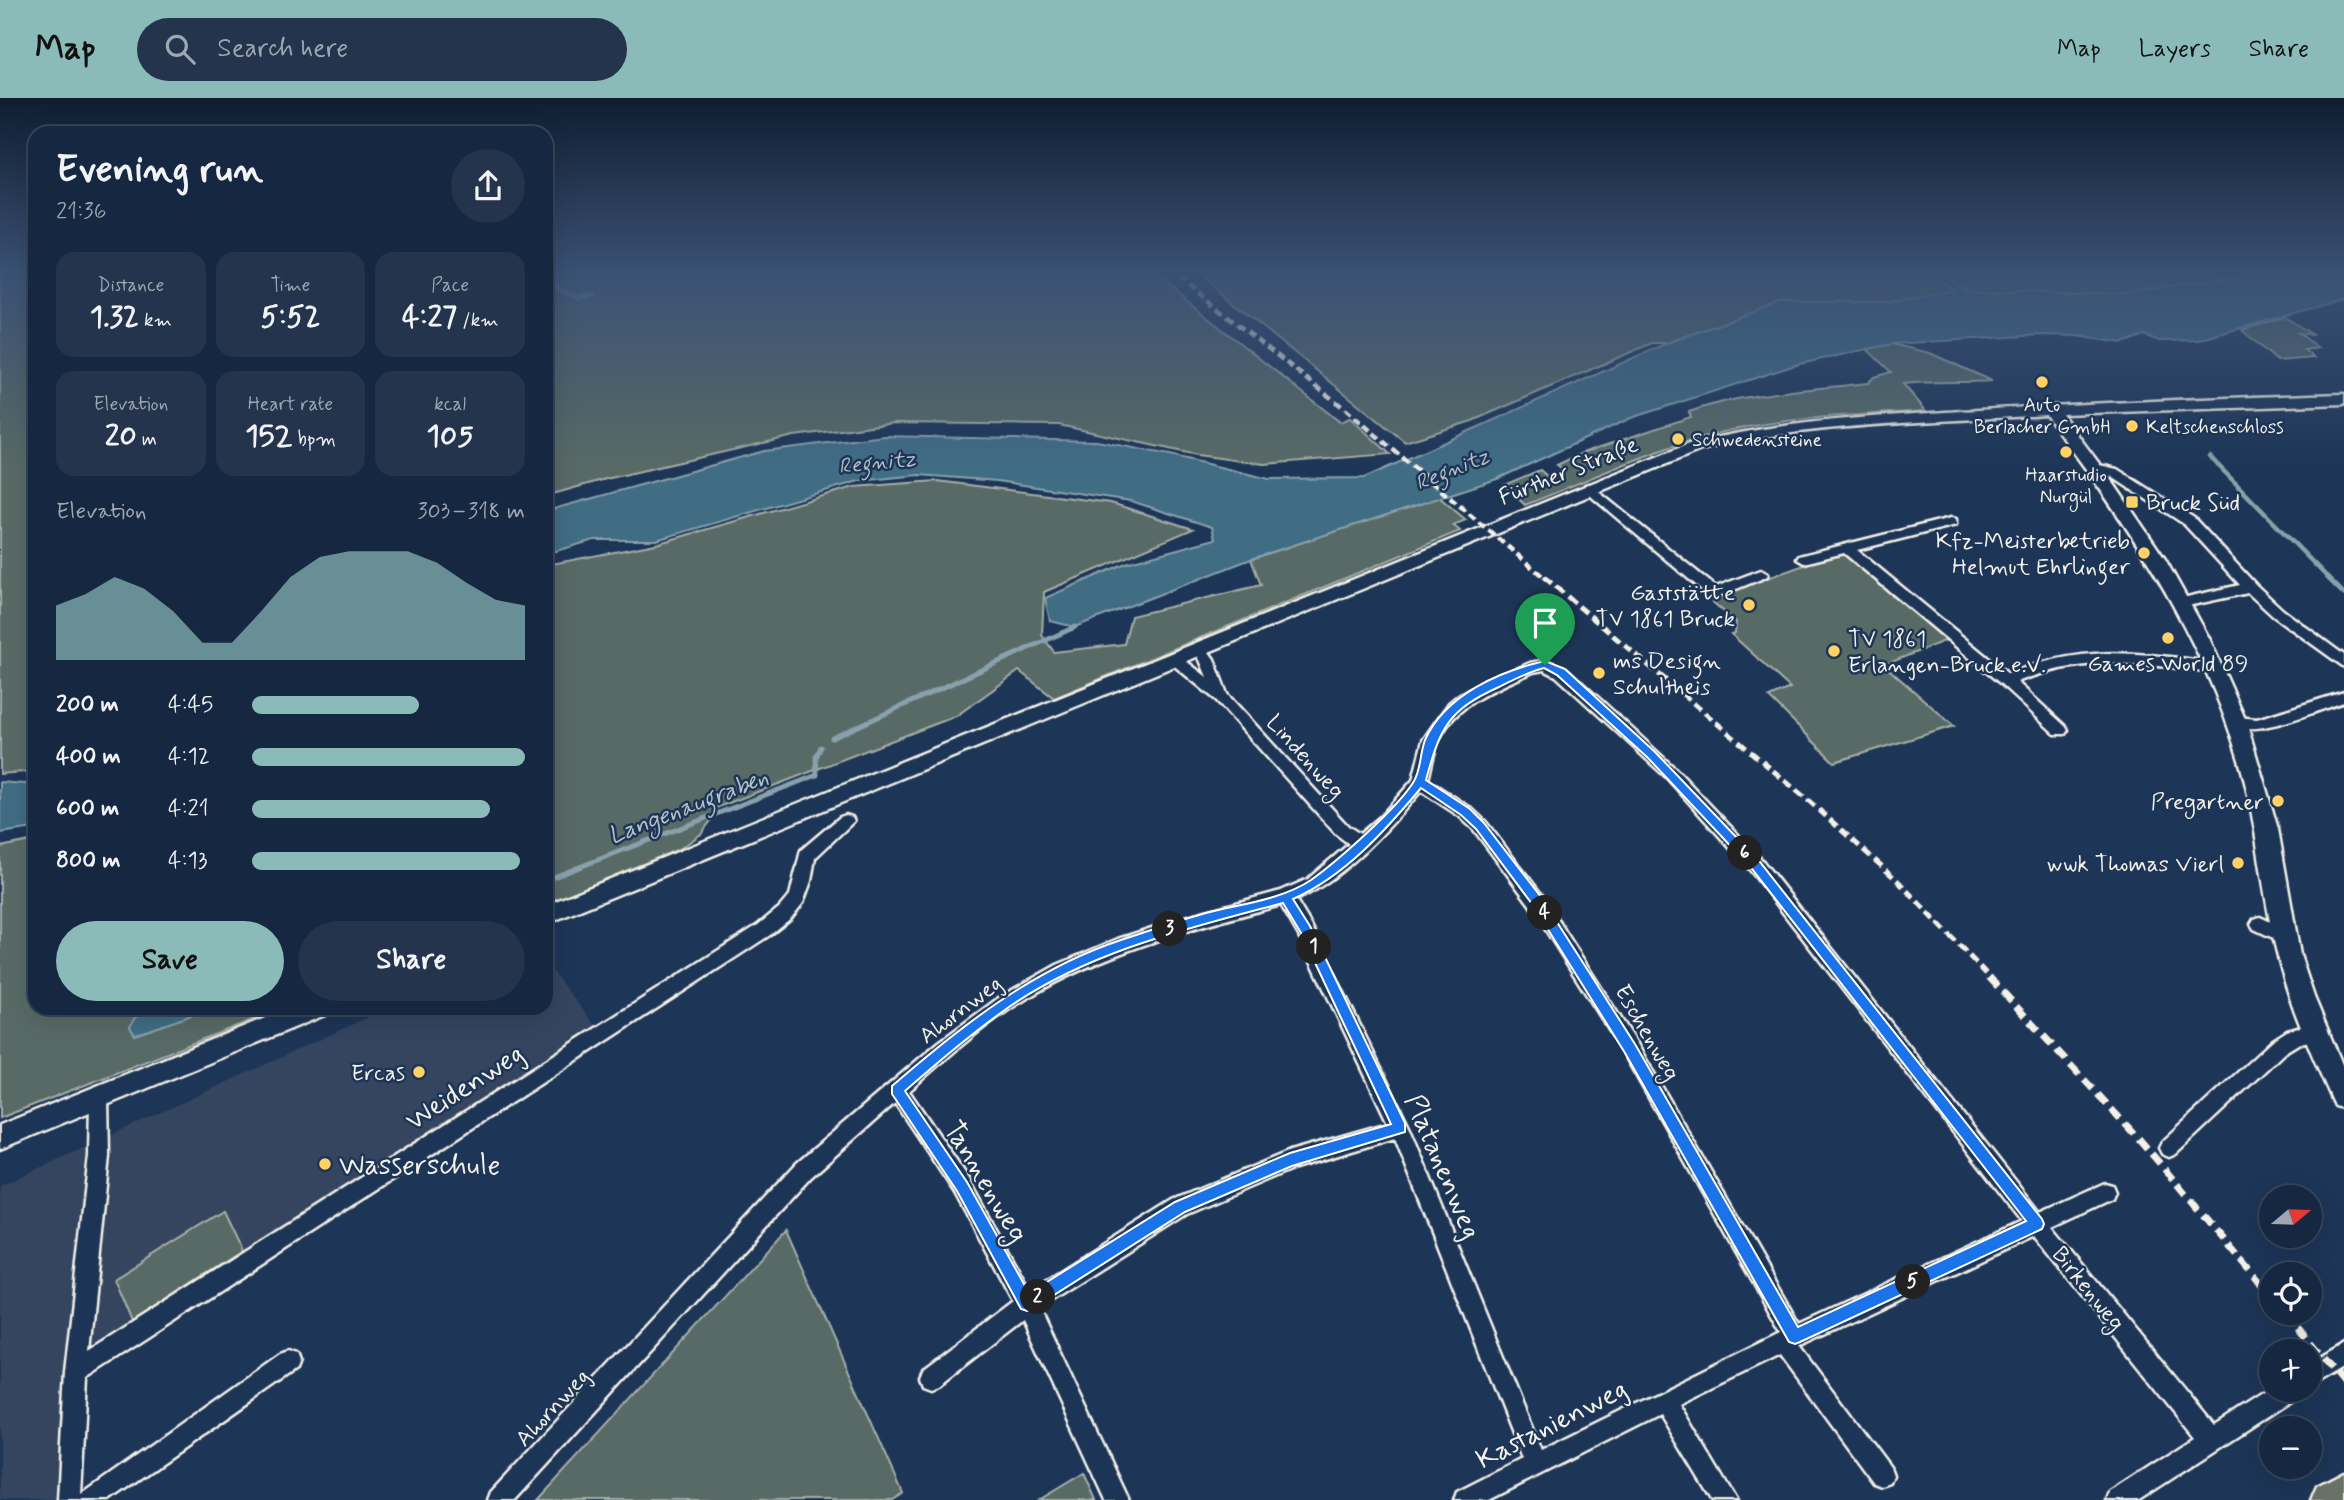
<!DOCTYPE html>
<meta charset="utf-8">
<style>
body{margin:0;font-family:Mynerve,sans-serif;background:#23344c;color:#f1f3f6;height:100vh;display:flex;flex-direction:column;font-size:26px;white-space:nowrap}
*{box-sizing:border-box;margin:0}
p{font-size:23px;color:#9ea6b1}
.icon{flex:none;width:38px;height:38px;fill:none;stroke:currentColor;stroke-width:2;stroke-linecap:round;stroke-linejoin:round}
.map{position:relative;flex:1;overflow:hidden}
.side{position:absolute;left:28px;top:28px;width:525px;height:889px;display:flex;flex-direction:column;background:#162841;border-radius:21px;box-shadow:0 7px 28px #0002,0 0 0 2px #35445a}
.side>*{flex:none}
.needle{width:46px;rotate:71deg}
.tools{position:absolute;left:2259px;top:1087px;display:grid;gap:14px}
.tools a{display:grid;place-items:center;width:63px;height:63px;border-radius:50%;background:#162841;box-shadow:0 7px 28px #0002,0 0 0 2px #35445a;font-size:35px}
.pin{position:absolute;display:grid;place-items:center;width:60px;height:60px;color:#fff;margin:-72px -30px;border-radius:50% 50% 50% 0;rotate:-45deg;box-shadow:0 0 7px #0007}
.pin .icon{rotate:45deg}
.km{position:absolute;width:35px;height:35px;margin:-18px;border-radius:50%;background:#222;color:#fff;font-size:19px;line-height:35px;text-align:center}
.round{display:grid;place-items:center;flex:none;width:74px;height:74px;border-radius:37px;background:#23344c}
.headline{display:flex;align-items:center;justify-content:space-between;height:119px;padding:0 28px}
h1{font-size:38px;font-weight:700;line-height:52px}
.figures{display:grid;grid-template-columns:repeat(3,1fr);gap:10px;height:119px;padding:7px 28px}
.figures div{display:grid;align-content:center;border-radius:18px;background:#23344c;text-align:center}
.figures b{font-size:30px;font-weight:700}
.figures small{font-size:19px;font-weight:400}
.figures p{font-size:19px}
.chart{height:196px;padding:14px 28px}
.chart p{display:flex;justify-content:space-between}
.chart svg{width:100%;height:126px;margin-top:7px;fill:#8bbbb9;opacity:.7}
.action{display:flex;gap:14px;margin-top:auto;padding:14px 28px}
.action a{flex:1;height:80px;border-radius:42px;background:#8bbbb9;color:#111;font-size:28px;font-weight:700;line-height:80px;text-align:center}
.action a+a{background:#23344c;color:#f1f3f6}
ul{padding:0 28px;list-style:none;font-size:23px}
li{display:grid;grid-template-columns:112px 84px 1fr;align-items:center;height:52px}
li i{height:18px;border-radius:9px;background:#8bbbb9}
header{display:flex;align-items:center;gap:42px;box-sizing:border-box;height:98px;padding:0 35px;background:#8bbbb9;color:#111}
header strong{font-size:33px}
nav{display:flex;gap:38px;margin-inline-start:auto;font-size:24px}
.search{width:490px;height:63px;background:#23344c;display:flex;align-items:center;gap:18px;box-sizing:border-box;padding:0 24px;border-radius:38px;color:#9ea6b1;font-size:26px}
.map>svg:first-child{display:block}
.built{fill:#344460}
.green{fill:#586b66;stroke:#a6aea7;stroke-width:2}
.water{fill:#406c84;stroke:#88a1ac;stroke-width:2}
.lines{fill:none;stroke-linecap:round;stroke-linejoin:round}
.stream-far1{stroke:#88a1ac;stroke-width:4.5}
.stream{stroke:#88a1ac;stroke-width:5}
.street-casing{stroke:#f4f1e8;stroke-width:5}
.secondary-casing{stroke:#f4f1e8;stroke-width:5}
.highway-casing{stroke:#f4f1e8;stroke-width:5}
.street{fill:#1d3557;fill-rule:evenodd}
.secondary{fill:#1d3557;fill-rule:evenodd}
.highway{fill:#697266;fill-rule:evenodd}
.rail-far2{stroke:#f4f1e8;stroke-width:4.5;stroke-dasharray:8 4.5;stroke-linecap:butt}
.rail-far1{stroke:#f4f1e8;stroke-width:5;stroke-dasharray:10 5;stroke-linecap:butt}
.rail{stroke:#f4f1e8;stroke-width:7;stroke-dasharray:13 7;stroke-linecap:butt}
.route{fill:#1a73e8;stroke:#fff;stroke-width:2;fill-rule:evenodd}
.poi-dot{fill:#ffd166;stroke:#1d3557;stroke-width:2.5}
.labels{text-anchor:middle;stroke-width:5;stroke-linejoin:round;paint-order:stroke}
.far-poi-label{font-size:19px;fill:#f4f1e8;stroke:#1d3557}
.far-water-label{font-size:21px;font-style:italic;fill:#b5c2c5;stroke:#1d3557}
.street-label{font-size:23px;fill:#f4f1e8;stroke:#1d3557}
.poi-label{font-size:23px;fill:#f4f1e8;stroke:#1d3557;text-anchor:end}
.water-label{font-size:24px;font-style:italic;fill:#b5c2c5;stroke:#1d3557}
.near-street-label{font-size:28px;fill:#f4f1e8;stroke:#1d3557}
.near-poi-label{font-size:28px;fill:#f4f1e8;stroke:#1d3557;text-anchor:start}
</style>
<header>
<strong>Map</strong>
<div class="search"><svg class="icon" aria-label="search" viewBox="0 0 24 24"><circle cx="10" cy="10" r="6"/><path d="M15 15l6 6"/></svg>Search here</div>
<nav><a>Map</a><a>Layers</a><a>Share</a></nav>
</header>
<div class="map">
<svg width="2344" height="1402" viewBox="0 0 2344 1402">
<rect width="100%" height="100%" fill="#1d3557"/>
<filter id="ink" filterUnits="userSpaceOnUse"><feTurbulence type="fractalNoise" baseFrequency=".0143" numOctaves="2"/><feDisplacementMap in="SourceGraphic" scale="14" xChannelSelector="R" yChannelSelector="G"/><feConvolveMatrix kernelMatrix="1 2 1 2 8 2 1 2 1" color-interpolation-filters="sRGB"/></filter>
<g filter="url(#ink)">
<!-- built -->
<path class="built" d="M546,865L597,930L86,1261L75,1402H0V1088L388,910H546Z"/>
<!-- green -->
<path class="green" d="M0,172H35V673L0,676Z
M546,172H1147L1340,324L1350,320L1390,356L1264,366L1197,357L1059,327L894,325L794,338L606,381L546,398Z
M1192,172H2285L2126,197L1957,191L1889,204H1781L1667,245H1652L1472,323L1405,344Z
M2285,219L2313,237L2299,235L2318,250L2304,252L2314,260L2277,263L2242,232Z
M1891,246L1930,255L1992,283C1962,285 1933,283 1903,286L1926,313C1847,318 1766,319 1689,343C1633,360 1579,386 1525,407L1504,387L1540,372L1549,380L1564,372L1557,367L1582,355L1691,319L1689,314C1745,294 1809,292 1868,285L1874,279L1891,274L1867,251Z
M937,383L1111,405L1193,431L1044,494L1042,537L1054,554L1124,546L1131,518L1261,487L1251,461L1439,399L1466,422L1453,427L1460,433L1054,600L1019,573L956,618L713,711L716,716L701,736L681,750L546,806V467L656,446L854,389Z
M1835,456L1849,458L1952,540L1884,567L1954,628L1834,664L1769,599L1790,590L1731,536L1735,535L1736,524L1709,501Z
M35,742V910H283L0,1020V749Z
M223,1113L242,1153L132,1224L114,1181Z
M786,1132L903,1395L892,1402H538Z
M1084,1375L1096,1402H1039Z"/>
<!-- water -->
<path class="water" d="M1925,172H1938L1965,191L2126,197L2285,172H2344V201L2198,242L2159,243L2144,237L2123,245L2077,238L2043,237L1891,246L1799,266L1631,320L1497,381L1251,461L1075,529L1050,523L1045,500L1126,465L1215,441L1212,429L1131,403L997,383L919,377L859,383L656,442H594L546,456V413L764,353L884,338L1097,343L1170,357L1269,381L1364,380L1667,245L1781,204H1889L1951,192Z
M0,684L24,686L35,684V730L0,735Z
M158,910H212L135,937L130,929L135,919Z"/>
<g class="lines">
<!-- stream-far1 -->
<path class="stream-far1" d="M546,185L578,200L593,198
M2210,359L2329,481"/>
<!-- stream -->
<path class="stream" d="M2327,479L2344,496
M832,640L1075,529
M546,782L817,677L816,659L821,649"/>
<!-- street casing -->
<g class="street-casing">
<path id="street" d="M2095,366L2117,371L2194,420L2256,487L2283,512L2344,557V569L2273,518L2248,495L2183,509L2178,507L2176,504L2178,501L2240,487L2184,426L2109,377L2091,373V367Z
M1589,386L1716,489L1761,472L1768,476L1766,479L1719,498H1709L1585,393V387Z
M1951,420L1956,421V427L1857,452L2008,576C2086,546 2133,555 2213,564L2220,569L2213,574C2138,566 2090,556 2017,584L2065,628L2068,632L2065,636H2055L2001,586L1844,455L1804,465L1797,461L1799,458Z
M1199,545L1204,547L1214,561L1227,596L1348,728L1360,736L1381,718L1413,682L1423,642L1449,605L1460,596L1530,565L1545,562L1566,570L1677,672L1762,762L2040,1114L2105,1085L2112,1087L2115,1094L2112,1101L2052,1129L2214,1327L2272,1290L2299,1292L2296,1300L2139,1402H2107L2110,1394L2195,1339L2034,1138L1799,1248L1890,1369L1893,1377L1890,1385L1882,1388L1874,1385L1780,1257L1679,1306L1736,1402H1712L1660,1316L1489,1402H1454L1457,1394L1522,1361L1395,1040L1292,1071L1187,1116L1039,1210L1129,1402H1106L1023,1222L939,1287L931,1290L923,1287L920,1279L923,1271L1013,1203L955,1095L895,1005L811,1079L515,1402H488L491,1394L797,1065L939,944L1000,899L1057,867L1118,841L1195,816L1281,793L1308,781L1349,746L1336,736L1216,602L1166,561L1173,556L1178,557L1207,579L1200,562L1192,550ZM1544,572L1556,578L1667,680L1750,772L2022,1123L1799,1226L1636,944L1542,797L1486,724L1471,710L1428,682C1431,670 1433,656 1438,644C1455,604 1497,591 1533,574ZM1421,693L1459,718L1474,732L1530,807L1624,956L1781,1234L1541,1352L1410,1030L1311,827L1296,802C1344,780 1387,733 1421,693ZM1281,807L1298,836L1388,1025L1290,1053L1173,1102L1030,1192L969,1081L909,993C942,964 975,934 1013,909C1094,856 1188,832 1281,807Z
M2344,594V604C2322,611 2245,644 2230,624L2237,619L2257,621Z
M846,717L852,719L854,723L815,760L811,783L803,805L791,820L770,837L87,1280L81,1397L280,1256L288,1253L296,1256L299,1264L296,1272L110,1402H58L65,1274L89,1058L90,999L92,993L99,990L106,993L108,999L109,1058L89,1253L758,827L779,810L790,797L801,752L840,719Z
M2260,819L2290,833L2293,838L2290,843L2284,845L2254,831L2251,826L2254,821Z
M2316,925L2322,927L2325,933L2322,939L2298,946L2285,954L2176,1056L2169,1059L2162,1056L2159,1050L2162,1044L2273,942L2287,933Z
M2344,1246V1269L2310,1289V1266Z"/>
</g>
<!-- secondary casing -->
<g class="secondary-casing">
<path id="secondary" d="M2344,296V306L2062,316L2112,383L2165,461L2209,540L2246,623L2278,731L2300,857L2314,899L2344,971V1011L2335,1008C2313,959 2289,907 2277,855C2261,791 2258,726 2239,662C2201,534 2126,423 2046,317C1931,325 1813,324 1701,352L546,826V807L1689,346C1779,323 1870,319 1962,313C2090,305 2217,300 2344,296Z
M290,910H329L325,917L0,1051V1027Z"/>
</g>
<!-- highway casing -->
<g class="highway-casing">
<path id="highway" d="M2344,1374V1402H2311L2317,1388Z"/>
</g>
<!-- street -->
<use href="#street" class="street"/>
<!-- secondary -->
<use href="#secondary" class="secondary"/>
<!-- highway -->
<use href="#highway" class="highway"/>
<!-- rail-far2 -->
<path class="rail-far2" d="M1168,172L1344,310L1546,481"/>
<!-- rail-far1 -->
<path class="rail-far1" d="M1544,479L1809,703L1897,782L1991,881"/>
<!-- rail -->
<path class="rail" d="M1989,879L2140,1042L2272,1199
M2285,1214L2344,1286"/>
</g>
</g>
<!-- sky -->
<linearGradient id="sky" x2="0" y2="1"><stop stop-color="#101d30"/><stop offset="0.47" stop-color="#3a5174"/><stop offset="1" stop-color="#3a5174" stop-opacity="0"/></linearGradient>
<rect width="2344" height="369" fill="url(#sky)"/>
<!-- route -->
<path class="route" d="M1545,563L1565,571L1655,654L1760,764L2042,1121L2044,1126L2042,1131L1800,1244L1795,1246L1789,1244L1625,955L1532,806L1476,731L1461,717L1421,690C1385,733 1345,778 1293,801L1310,828L1405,1025V1034L1292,1068L1185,1114L1032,1211L1027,1213L1021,1211L957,1093L892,996V988C960,929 1032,872 1118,843C1149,833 1179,822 1210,814C1242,806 1283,801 1311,782C1336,764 1399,709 1414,683C1421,671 1420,655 1425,642C1445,597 1500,573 1545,563ZM1544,570L1557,577L1648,660L1752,771L2026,1123L1798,1229L1635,946L1541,799L1484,725L1470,711L1426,682C1440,630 1448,612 1499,589C1513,582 1528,574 1544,570ZM1283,805L1301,835L1391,1026L1290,1055L1175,1104L1029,1195L967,1084L905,993C938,964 972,935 1009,909C1090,853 1189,830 1283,805Z"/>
<!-- markers -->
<g class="poi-dot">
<circle cx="2042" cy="284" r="7"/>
<circle cx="2132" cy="328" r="7"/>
<circle cx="1678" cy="341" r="7"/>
<circle cx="2066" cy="354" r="7"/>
<rect x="2125" y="397" width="14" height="14" rx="3.5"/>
<circle cx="2144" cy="455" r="7"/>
<circle cx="1749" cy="507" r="7"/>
<circle cx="2168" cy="540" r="7"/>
<circle cx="1834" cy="553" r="7"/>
<circle cx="1599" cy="575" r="7"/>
<circle cx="2278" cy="703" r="7"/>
<circle cx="2238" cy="765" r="7"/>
<circle cx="419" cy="974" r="7"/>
<circle cx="325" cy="1066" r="7"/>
</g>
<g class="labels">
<!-- far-poi labels -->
<g class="far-poi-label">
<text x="2042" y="313">Auto<tspan x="2042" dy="22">Berlacher GmbH</tspan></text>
<text x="2146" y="335" text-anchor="start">Keltschenschloss</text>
<text x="1692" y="348" text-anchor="start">Schwedensteine</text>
<text x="2066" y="383">Haarstudio<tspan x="2066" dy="22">Nurgül</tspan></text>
</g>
<!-- far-water labels -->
<g class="far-water-label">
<text transform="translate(877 364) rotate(-6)" y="7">Regnitz</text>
<text transform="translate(1452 371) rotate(-22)" y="7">Regnitz</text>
</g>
<!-- street labels -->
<g class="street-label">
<text transform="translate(1568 372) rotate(-22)" y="8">Fürther Straße</text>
<text transform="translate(1306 658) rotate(48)" y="8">Lindenweg</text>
<text transform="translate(960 911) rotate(-37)" y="8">Ahornweg</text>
<text transform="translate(1648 934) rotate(60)" y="8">Eschenweg</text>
<text transform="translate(2089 1190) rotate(51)" y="8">Birkenweg</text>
<text transform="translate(552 1309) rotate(-47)" y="8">Ahornweg</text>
</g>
<!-- poi labels -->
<g class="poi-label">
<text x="2146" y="412" text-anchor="start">Bruck Süd</text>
<text x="2130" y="450">Kfz-Meisterbetrieb<tspan x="2130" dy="26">Helmut Ehrlinger</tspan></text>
<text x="1735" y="502">Gaststätte<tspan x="1735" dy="26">TV 1861 Bruck</tspan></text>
<text x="1848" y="548" text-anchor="start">TV 1861<tspan x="1848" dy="26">Erlangen-Bruck e.V.</tspan></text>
<text x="1613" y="570" text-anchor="start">ms Design<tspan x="1613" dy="26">Schultheis</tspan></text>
<text x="2168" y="573" text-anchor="middle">Games World 89</text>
<text x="2264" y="711">Pregartner</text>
<text x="2224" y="773">wwk Thomas Vierl</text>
<text x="405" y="982">Ercas</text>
</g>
<!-- water labels -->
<g class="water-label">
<text transform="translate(688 708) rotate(-21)" y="8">Langenaugraben</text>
</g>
<!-- near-street labels -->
<g class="near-street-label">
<text transform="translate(464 988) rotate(-33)" y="10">Weidenweg</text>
<text transform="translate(1444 1068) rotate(67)" y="10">Platanenweg</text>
<text transform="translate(987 1083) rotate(59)" y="10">Tannenweg</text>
<text transform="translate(1551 1325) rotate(-27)" y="10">Kastanienweg</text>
</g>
<!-- near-poi labels -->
<g class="near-poi-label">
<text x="339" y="1076">Wasserschule</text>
</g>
</g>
</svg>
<div class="tools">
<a><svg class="needle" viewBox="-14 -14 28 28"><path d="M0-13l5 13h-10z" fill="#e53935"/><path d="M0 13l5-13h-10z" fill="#9ea6b1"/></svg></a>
<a><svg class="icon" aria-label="locate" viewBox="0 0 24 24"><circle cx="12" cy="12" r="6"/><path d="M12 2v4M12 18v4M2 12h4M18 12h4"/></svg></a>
<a>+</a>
<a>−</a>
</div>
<div class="pin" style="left:1545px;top:567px;background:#1e9e55"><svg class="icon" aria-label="arrive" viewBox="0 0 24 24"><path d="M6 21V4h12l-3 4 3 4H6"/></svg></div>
<b class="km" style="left:1314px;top:849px">1</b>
<b class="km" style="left:1038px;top:1199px">2</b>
<b class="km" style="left:1170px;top:831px">3</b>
<b class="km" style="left:1545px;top:815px">4</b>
<b class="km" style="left:1913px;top:1184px">5</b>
<b class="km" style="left:1745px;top:755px">6</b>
<section class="side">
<div class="headline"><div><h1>Evening run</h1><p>21:36</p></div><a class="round"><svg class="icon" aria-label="share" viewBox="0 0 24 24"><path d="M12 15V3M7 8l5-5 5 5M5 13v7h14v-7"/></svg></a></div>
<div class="figures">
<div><p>Distance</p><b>1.32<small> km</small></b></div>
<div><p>Time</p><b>5:52</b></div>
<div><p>Pace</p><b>4:27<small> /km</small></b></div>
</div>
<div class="figures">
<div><p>Elevation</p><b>20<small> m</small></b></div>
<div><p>Heart rate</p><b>152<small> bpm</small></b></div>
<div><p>kcal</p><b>105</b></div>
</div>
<div class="chart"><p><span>Elevation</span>303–318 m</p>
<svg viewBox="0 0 160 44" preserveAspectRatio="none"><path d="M0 44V25L10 21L20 15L30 19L40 27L50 38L60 38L70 27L80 15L90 8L100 6L110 6L120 6L130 10L140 17L150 23L160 25V44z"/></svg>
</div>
<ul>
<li><b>200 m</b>4:45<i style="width:61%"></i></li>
<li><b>400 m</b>4:12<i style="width:100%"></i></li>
<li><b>600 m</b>4:21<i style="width:87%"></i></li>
<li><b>800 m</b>4:13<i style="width:98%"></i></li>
</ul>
<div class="action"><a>Save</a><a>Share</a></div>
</section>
</div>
